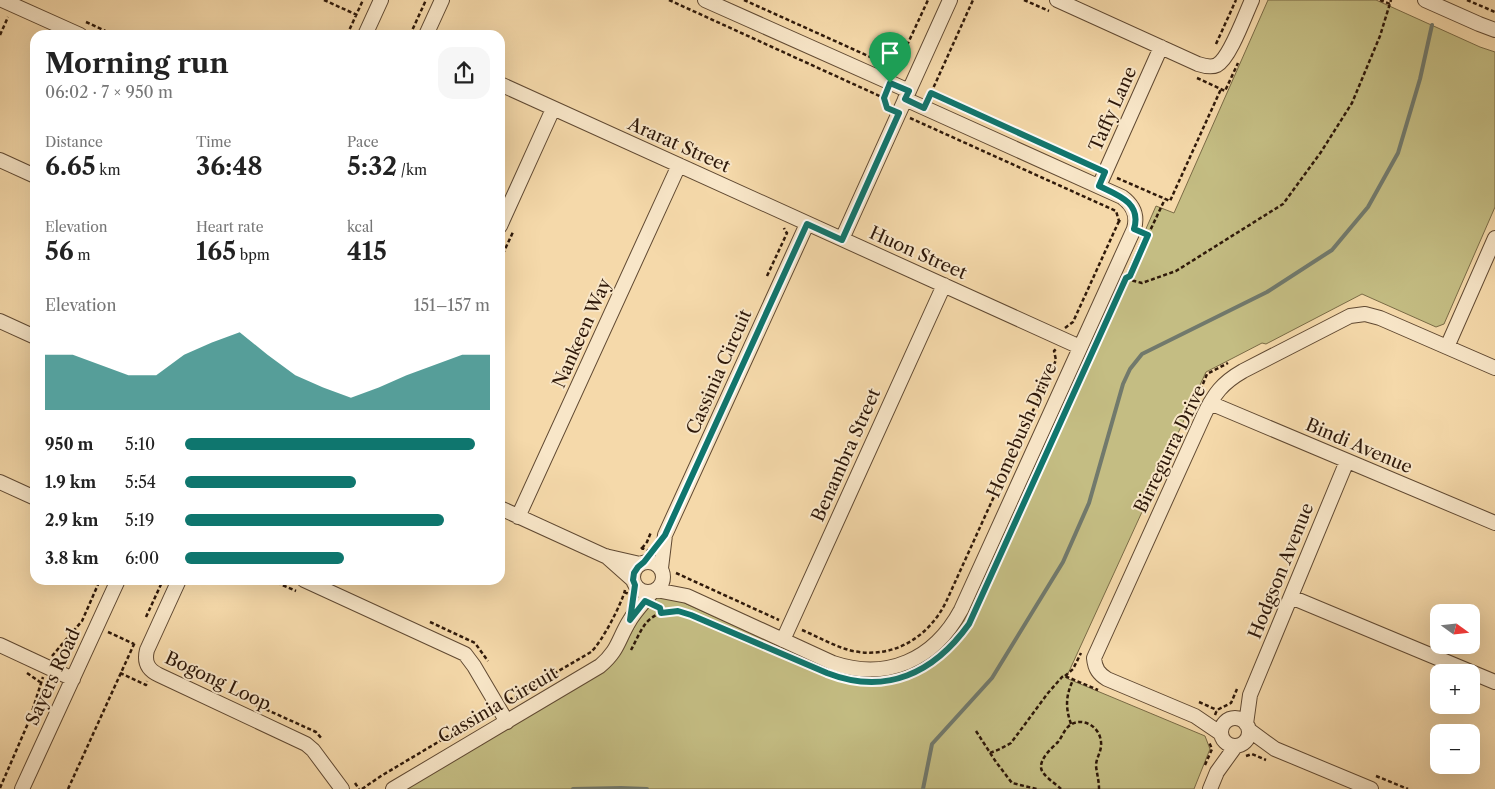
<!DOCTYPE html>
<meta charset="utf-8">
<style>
body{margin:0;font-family:"Libre Caslon Text",serif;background:#f6f6f6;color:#222;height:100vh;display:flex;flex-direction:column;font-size:19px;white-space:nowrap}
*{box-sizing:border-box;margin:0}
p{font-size:16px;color:#767676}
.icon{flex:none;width:28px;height:28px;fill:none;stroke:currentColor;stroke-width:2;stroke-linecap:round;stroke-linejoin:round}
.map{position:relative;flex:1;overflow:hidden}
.drawer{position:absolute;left:30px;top:30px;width:475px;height:555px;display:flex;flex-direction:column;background:#fff;border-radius:15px;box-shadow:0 5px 20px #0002}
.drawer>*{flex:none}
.needle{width:32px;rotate:105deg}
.controls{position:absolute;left:1430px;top:604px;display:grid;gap:10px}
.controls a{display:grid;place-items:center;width:50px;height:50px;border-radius:10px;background:#fff;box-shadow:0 5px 20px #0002;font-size:25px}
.pin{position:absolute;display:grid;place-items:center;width:42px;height:42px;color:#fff;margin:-51px -21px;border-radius:50% 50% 50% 0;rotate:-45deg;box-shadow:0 0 5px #0007}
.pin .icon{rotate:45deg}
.round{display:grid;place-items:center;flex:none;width:52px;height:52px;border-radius:15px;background:#f6f6f6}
.overview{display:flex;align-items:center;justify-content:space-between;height:85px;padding:0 15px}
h1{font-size:28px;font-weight:800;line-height:38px}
.metrics{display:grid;grid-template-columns:repeat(3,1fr);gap:8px;height:85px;padding:5px 15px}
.metrics div{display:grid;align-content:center}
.metrics b{font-size:25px;font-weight:800}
.metrics small{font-size:14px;font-weight:400}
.metrics p{font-size:14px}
.chart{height:140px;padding:10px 15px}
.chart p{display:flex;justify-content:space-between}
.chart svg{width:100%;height:90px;margin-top:5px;fill:#0f766e;opacity:.7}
ul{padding:0 15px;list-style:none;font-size:16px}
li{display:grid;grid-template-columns:80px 60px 1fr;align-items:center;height:38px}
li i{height:12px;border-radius:6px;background:#0f766e}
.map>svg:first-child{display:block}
.green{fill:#c4bd83;stroke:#7a6b46}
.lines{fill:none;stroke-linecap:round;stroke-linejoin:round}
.stream{stroke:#71796c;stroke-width:4}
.minor-casing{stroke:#604932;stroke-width:16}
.path{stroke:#2f190a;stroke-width:2.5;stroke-dasharray:4 2.5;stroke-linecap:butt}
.minor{stroke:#f8e6c8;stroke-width:14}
.route-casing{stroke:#fff;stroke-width:10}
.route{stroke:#0f766e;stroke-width:6}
.labels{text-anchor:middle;stroke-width:4;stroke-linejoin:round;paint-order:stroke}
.street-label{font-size:18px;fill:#2f190a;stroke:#f8e6c8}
</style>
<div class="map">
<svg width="1495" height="789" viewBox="0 0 1495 789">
<rect width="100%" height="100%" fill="#f5d9aa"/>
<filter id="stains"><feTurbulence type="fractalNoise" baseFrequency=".004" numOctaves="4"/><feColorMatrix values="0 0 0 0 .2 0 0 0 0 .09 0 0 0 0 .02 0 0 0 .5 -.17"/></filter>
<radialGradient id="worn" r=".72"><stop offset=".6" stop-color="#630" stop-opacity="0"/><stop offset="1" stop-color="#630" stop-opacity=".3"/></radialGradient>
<!-- green -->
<path class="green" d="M1268,0H1376L1480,47L1495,52V207L1444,324L1436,327L1362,294L1266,344L1262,343L1206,372L1066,678L1205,736L1210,749L1194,789H405L605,671L619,656L639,618L656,598L659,597L680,601L831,669C886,686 933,670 964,620L1092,339L1120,280L1123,281L1156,206L1174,213Z"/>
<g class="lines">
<!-- stream -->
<path class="stream" d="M573,789L621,788L647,789
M923,789L932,744L992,678L1063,562L1089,503L1123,384L1130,369L1142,354L1267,292L1332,250L1368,207L1398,153L1420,79L1432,25"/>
<!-- minor casing -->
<g class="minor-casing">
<path id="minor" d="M2,0L80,35
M705,0L909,91
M1057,0L1198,64C1204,66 1211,68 1217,65C1230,58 1245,15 1252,0
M1425,0L1479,24L1495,30
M365,35L381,0
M426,35L442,0
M500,84L1080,347
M0,160L35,176
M1099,186L1161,47
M500,226L553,109
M842,239L950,0
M0,321L35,337
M1447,347L1495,238
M1210,403L1495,523
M0,482L35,498
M500,508L605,556L640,564
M518,517L679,165
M606,556L633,580
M633 577a15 15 0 1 1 30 0a15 15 0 1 1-30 0Z
M661,568L665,535L807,224
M179,580L147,650C144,662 148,670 159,675L306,744L313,750L342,789
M304,580L465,654L474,666L507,722
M656,590L687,596L833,663C887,681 934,660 961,610L1134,229C1138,215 1133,205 1122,197L905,99
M1291,597L1495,682
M783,640L944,285
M0,645L73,679
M1221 732a14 14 0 1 1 28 0a14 14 0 1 1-28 0Z
M1246,724L1250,695L1347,461
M1249,730L1275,749L1371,789
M1220,733L1195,716L1107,679C1099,674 1095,669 1094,658L1204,415C1214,394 1222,383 1243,371L1350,316L1365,314L1380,318L1495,368
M22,789L118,580
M393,789L600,666C619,650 618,639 630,620C636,610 645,601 652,592
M1210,789L1217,772L1235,747"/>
</g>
<!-- path -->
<path class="path" d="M324,0L357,15
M669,0L884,98L887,108
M744,0L897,69
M1024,0L1049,11
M1380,0L1390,4
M1467,0L1495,12
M86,22L114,35
M0,35L8,17
M347,35L363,0
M410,35L426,0
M1216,44L1236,0
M896,69L928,0
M1197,78L1225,91L1238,63
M931,93L1094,167
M931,93L973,0
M910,118L1116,211L1119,221L1122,222
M1117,178L1170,201L1221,89
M1148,235L1165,199
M500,260L513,232
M767,276L787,233L785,231L784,228
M1127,278L1130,276L1148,235L1145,234
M1126,279L1142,283L1176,271L1283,204L1321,152L1352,103L1380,36L1391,0
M1065,328L1073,322L1119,221
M1198,396L1207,374L1228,363
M642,548L647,542L651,532
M641,549L642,548L652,552
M676,573L779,620
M271,580L296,591
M624,592L634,596
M146,617L163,580
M430,622L475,643L488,661
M802,630C819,637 835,647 853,651C893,659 928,638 946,602L1056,360L1054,351L1056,349
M108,632L134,644
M631,650C636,641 640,630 647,622C666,602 693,615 714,624
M52,656L82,621L100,580
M27,673L40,682
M120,673L146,685L147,681
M1065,676L1073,669L1081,653
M509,700L591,652C602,642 622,603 625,590
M1199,702L1217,710
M254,704L316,732L322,739
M1215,715L1217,710L1231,703L1237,689
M1071,724C1065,707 1066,695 1073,680
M976,731L996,762L1012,783L1037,789
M990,753L1000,749L1011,743L1048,693L1062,677L1065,676L1098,690
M1246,756L1252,754L1266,760
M1205,765L1212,749L1209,742
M1376,776L1408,789
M355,783L359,789
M0,788L29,721L43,677
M68,789L135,642
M362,789L381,776L487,713
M1061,789C1055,783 1041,775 1041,767C1041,757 1052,748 1058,742C1062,737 1064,730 1069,726C1080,717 1096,724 1100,737C1104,750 1096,756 1096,766C1097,774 1099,781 1099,789"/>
<!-- minor -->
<use href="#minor" class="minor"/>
</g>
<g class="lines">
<!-- route casing -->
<g class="route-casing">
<path id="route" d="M890,83L909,91L905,99L924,108L931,93L1105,172L1099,186C1118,195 1142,203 1134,229L1148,235L1130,276L1126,278L969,624C934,673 886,696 827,673L691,615L678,611L661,613L660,608L645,601L630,620L635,585L633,580L634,573L638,567L644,562L665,535L807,224L842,240L899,113L887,108L884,98Z"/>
</g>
<!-- route -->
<use href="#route" class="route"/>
</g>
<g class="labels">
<!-- street labels -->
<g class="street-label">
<text transform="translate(1113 109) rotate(-66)" y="6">Taffy Lane</text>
<text transform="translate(679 145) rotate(24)" y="6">Ararat Street</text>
<text transform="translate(918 253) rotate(24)" y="6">Huon Street</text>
<text transform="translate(582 333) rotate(-66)" y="6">Nankeen Way</text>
<text transform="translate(719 372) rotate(-66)" y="6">Cassinia Circuit</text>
<text transform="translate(1022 430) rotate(-66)" y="6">Homebush Drive</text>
<text transform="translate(1359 446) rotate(23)" y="6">Bindi Avenue</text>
<text transform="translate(1170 449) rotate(-64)" y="6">Birregurra Drive</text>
<text transform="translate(846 455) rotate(-66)" y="6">Benambra Street</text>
<text transform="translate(1281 571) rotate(-68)" y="6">Hodgson Avenue</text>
<text transform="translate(53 677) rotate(-65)" y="6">Sayers Road</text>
<text transform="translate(218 681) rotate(25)" y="6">Bogong Loop</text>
<text transform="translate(498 705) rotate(-30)" y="6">Cassinia Circuit</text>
</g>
</g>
<rect width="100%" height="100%" filter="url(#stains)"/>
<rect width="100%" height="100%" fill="url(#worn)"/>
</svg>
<div class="controls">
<a><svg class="needle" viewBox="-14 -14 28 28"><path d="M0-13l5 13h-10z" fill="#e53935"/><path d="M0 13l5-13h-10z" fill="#767676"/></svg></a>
<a>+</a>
<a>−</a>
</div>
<div class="pin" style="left:890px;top:83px;background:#1e9e55"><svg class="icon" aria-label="arrive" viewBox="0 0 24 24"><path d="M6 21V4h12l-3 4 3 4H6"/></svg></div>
<section class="drawer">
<div class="overview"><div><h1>Morning run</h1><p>06:02 · 7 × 950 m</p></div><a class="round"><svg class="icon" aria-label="share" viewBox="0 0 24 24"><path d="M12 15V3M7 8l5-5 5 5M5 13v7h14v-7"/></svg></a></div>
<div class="metrics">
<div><p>Distance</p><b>6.65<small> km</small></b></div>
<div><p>Time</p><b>36:48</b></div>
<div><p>Pace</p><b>5:32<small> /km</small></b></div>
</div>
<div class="metrics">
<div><p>Elevation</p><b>56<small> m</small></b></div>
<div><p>Heart rate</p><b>165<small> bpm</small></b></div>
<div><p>kcal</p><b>415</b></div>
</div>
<div class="chart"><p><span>Elevation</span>151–157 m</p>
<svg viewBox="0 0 160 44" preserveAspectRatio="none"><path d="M0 44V17L10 17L20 22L30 27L40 27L50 17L60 11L70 6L80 17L90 27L100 33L110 38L120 33L130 27L140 22L150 17L160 17V44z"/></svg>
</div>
<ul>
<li><b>950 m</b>5:10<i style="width:95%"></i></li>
<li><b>1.9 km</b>5:54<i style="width:56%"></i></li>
<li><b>2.9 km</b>5:19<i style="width:85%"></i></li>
<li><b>3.8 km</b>6:00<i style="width:52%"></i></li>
</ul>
</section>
</div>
